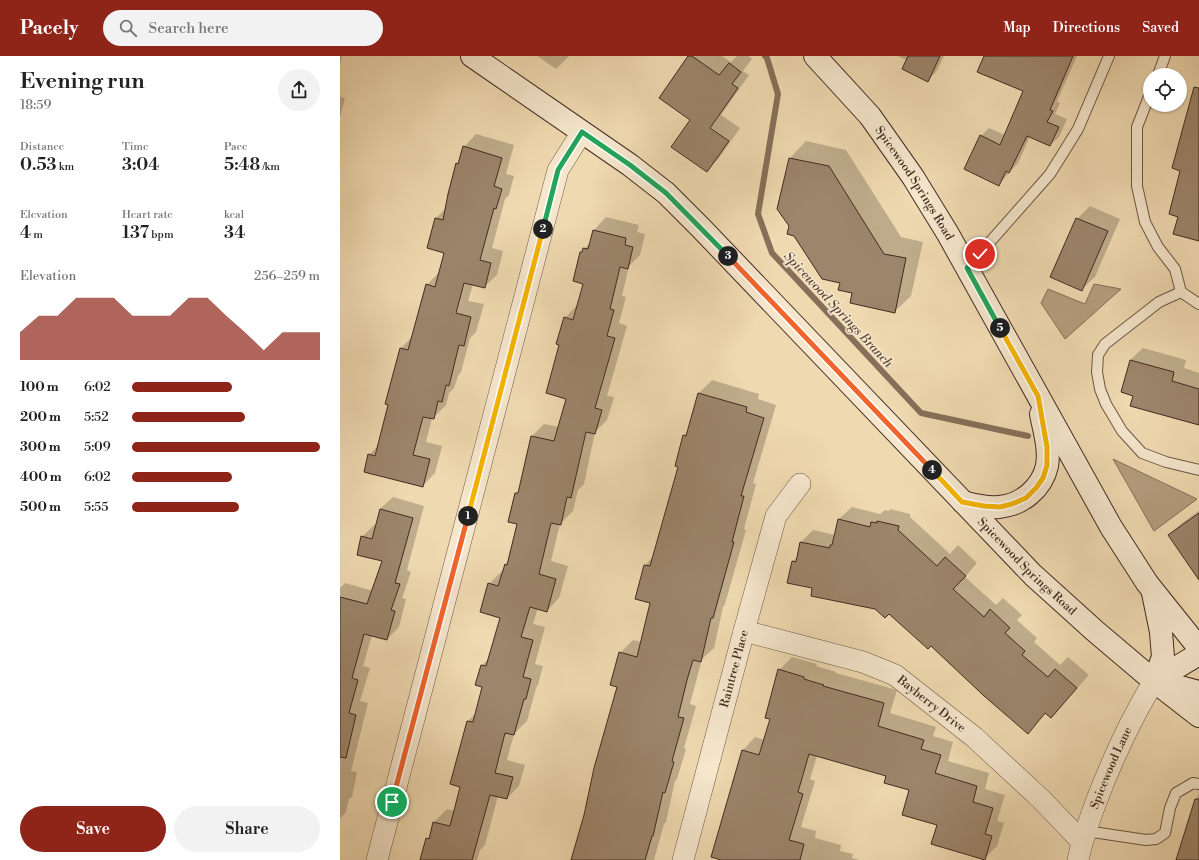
<!DOCTYPE html>
<meta charset="utf-8">
<style>
body{margin:0;font-family:"Libre Bodoni",serif;background:#f2f2f2;color:#222;height:100vh;display:flex;flex-direction:column;font-size:15px;white-space:nowrap}
*{box-sizing:border-box;margin:0}
p{font-size:13px;color:#767676}
.icon{flex:none;width:22px;height:22px;fill:none;stroke:currentColor;stroke-width:2;stroke-linecap:round;stroke-linejoin:round}
.map{position:relative;flex:1;overflow:hidden}
.panel{display:flex;flex-direction:column;background:#fff;width:340px}
.panel>*{flex:none}
.tools{position:absolute;left:803px;top:12px;display:grid;gap:8px}
.tools a{display:grid;place-items:center;width:44px;height:44px;border-radius:50%;background:#fff;box-shadow:0 1px 3px #0004;font-size:20px}
.pin{position:absolute;display:grid;place-items:center;width:34px;height:34px;color:#fff;margin:-17px;border:2px solid #fff;border-radius:50%;box-shadow:0 1px 4px #0007}
.km{position:absolute;width:20px;height:20px;margin:-10px;border-radius:50%;background:#222;color:#fff;font-size:11px;line-height:20px;text-align:center}
.round{display:grid;place-items:center;flex:none;width:42px;height:42px;border-radius:21px;background:#f2f2f2}
.headline{display:flex;align-items:center;justify-content:space-between;height:68px;padding:0 20px}
h1{font-size:22px;font-weight:600;line-height:30px}
.metrics{display:grid;grid-template-columns:repeat(3,1fr);gap:6px;height:68px;padding:4px 20px}
.metrics div{display:grid;align-content:center}
.metrics b{font-size:17px;font-weight:600}
.metrics small{font-size:11px;font-weight:400}
.metrics p{font-size:11px}
.chart{height:112px;padding:8px 20px}
.chart p{display:flex;justify-content:space-between}
.chart svg{width:100%;height:72px;margin-top:4px;fill:#8f2418;opacity:.7}
.cta{display:flex;gap:8px;margin-top:auto;padding:8px 20px}
.cta a{flex:1;height:46px;border-radius:24px;background:#8f2418;color:#fff;font-size:16px;font-weight:600;line-height:46px;text-align:center}
.cta a+a{background:#f2f2f2;color:#222}
ul{padding:0 20px;list-style:none;font-size:13px}
li{display:grid;grid-template-columns:64px 48px 1fr;align-items:center;height:30px}
li i{height:10px;border-radius:5px;background:#8f2418}
header{display:flex;align-items:center;gap:24px;box-sizing:border-box;height:56px;padding:0 20px;background:#8f2418;color:#fff}
header strong{font-size:19px}
nav{display:flex;gap:22px;margin-inline-start:auto;font-size:14px}
.search{width:280px;height:36px;background:#f2f2f2;display:flex;align-items:center;gap:10px;box-sizing:border-box;padding:0 14px;border-radius:22px;color:#767676;font-size:15px}
main{display:flex;flex:1;min-height:0}
.map>svg:first-child{display:block}
.water{fill:#b49e7f;stroke:#867059}
.shadow{fill:#0003}
.lines{fill:none;stroke-linecap:round;stroke-linejoin:round}
.stream{stroke:#867059;stroke-width:6}
.building{fill:#9c856b;stroke:#422a21}
.lane-casing{stroke:#6d5645;stroke-width:12}
.street-casing{stroke:#6d5645;stroke-width:22}
.secondary-casing{stroke:#422a21;stroke-width:24}
.lane{stroke:#f5e6cc;stroke-width:10}
.street{stroke:#f5e6cc;stroke-width:21}
.secondary{stroke:#f5e6cc;stroke-width:22}
.split-1-casing{stroke:#fff;stroke-width:8}
.split-2-casing{stroke:#fff;stroke-width:8}
.split-3-casing{stroke:#fff;stroke-width:8}
.split-4-casing{stroke:#fff;stroke-width:8}
.split-5-casing{stroke:#fff;stroke-width:8}
.split-6-casing{stroke:#fff;stroke-width:8}
.split-1{stroke:#f0652b;stroke-width:5}
.split-2{stroke:#f5b400;stroke-width:5}
.split-3{stroke:#22a559;stroke-width:5}
.split-4{stroke:#f0652b;stroke-width:5}
.split-5{stroke:#f5b400;stroke-width:5}
.split-6{stroke:#22a559;stroke-width:5}
.labels{text-anchor:middle;stroke-width:3;stroke-linejoin:round;paint-order:stroke}
.street-label{font-size:12px;fill:#422a21;stroke:#f5e6cc}
.water-label{font-size:13px;font-style:italic;fill:#5e4738;stroke:#f5e6cc}
</style>
<header>
<strong>Pacely</strong>
<div class="search"><svg class="icon" aria-label="search" viewBox="0 0 24 24"><circle cx="10" cy="10" r="6"/><path d="M15 15l6 6"/></svg>Search here</div>
<nav><a>Map</a><a>Directions</a><a>Saved</a></nav>
</header>
<main>
<section class="panel">
<div class="headline"><div><h1>Evening run</h1><p>18:59</p></div><a class="round"><svg class="icon" aria-label="share" viewBox="0 0 24 24"><path d="M12 15V3M7 8l5-5 5 5M5 13v7h14v-7"/></svg></a></div>
<div class="metrics">
<div><p>Distance</p><b>0.53<small> km</small></b></div>
<div><p>Time</p><b>3:04</b></div>
<div><p>Pace</p><b>5:48<small> /km</small></b></div>
</div>
<div class="metrics">
<div><p>Elevation</p><b>4<small> m</small></b></div>
<div><p>Heart rate</p><b>137<small> bpm</small></b></div>
<div><p>kcal</p><b>34</b></div>
</div>
<div class="chart"><p><span>Elevation</span>256–259 m</p>
<svg viewBox="0 0 160 44" preserveAspectRatio="none"><path d="M0 44V27L10 17L20 17L30 6L40 6L50 6L60 17L70 17L80 17L90 6L100 6L110 17L120 27L130 38L140 27L150 27L160 27V44z"/></svg>
</div>
<ul>
<li><b>100 m</b>6:02<i style="width:53%"></i></li>
<li><b>200 m</b>5:52<i style="width:60%"></i></li>
<li><b>300 m</b>5:09<i style="width:100%"></i></li>
<li><b>400 m</b>6:02<i style="width:53%"></i></li>
<li><b>500 m</b>5:55<i style="width:57%"></i></li>
</ul>
<div class="cta"><a>Save</a><a>Share</a></div>
</section>
<div class="map">
<svg width="859" height="804" viewBox="0 0 859 804">
<rect width="100%" height="100%" fill="#efd9b0"/>
<filter id="stains"><feTurbulence type="fractalNoise" baseFrequency=".005" numOctaves="4"/><feColorMatrix values="0 0 0 0 .2 0 0 0 0 .09 0 0 0 0 .02 0 0 0 .5 -.17"/></filter>
<radialGradient id="worn" r=".72"><stop offset=".6" stop-color="#630" stop-opacity="0"/><stop offset="1" stop-color="#630" stop-opacity=".3"/></radialGradient>
<!-- water -->
<path class="water" d="M754,228L781,233L725,283L701,247L708,233L745,248Z
M773,403L857,443L814,475Z"/>
<!-- shadow -->
<path class="shadow" d="M0,0H2L0,9Z
M197,0H229L216,13Z
M349,0H382L391,6L397,0H409L412,3L403,15L409,19L381,59L400,72L379,102L367,115L352,63Z
M557,0H604L596,16L588,24L567,4Z
M695,0H737L717,45L720,47L715,58L727,63L719,81L710,89L690,80L678,107L659,128L641,80L649,72L665,79L685,35Z
M0,41L5,42L0,61Z
M136,78L174,89L166,118L174,120L169,139L165,143L152,192L163,195L157,219L144,231L133,228L128,245L144,248L136,276L130,282L121,316L118,320L114,332L109,337L106,349L93,362H92L86,386L102,390L95,417L83,430L29,399L39,389L49,348L46,347L61,292L73,280L87,229L99,216L105,196L88,192L96,162L106,152L117,108L120,105L124,91Z
M466,85L506,94L561,181L583,186L571,240L554,256L513,237L501,226L450,170V102Z
M750,150L780,163L755,221L742,233L737,163Z
M266,161L299,169L297,176L305,178L300,199L289,210L282,240L286,241L279,267L287,270L267,340L274,341L267,364L255,376L244,428L238,434L233,455L220,468L211,505L228,510L219,542L207,555L198,552L193,568L205,571L195,608L203,610L198,629L196,632L187,665L174,678L167,704L185,709L179,730L167,742L158,740L145,789L140,794L137,804H81L87,783L91,779L94,766L107,753L115,755L122,730L128,665L136,657L143,630L142,609L150,602L161,561L149,528L162,515H164L166,508L169,505L178,467L176,437L180,434L192,380L204,368L219,371L227,342L220,288L225,262L237,249L244,227L241,196L251,186L254,174Z
M803,292L846,304L844,312L859,317V368L794,339L790,304Z
M372,324L419,338L418,343L436,349L413,427L416,428L404,473L406,474L385,548L383,551L374,592L362,603L350,648L356,650L344,692L346,693L337,723L335,725L326,766L324,768L314,804H232L278,630L280,597L293,584L302,586L311,546L305,509L314,500L339,410L336,409L344,379L348,375L359,337Z
M53,441L84,450L67,514L71,516L62,542L66,543L59,571L47,583L32,579L23,610L30,612L20,645L28,647L11,715L17,716L12,741L9,743L6,756L0,763V532L5,527L33,535L43,505L22,481L34,469H36L40,453Z
M512,451L540,458L545,454L549,455L550,453L570,458V461L610,498L618,489L637,507L625,521L656,549L663,542L682,559L677,564L697,582L694,586L720,609L728,601L749,619L723,648L711,661L706,657L688,676L591,589L549,557L473,531L449,526L453,505L458,500L461,486L473,474L495,479L499,463Z
M859,455V513L829,479L842,467Z
M452,601L477,608L476,610L496,616V617L557,634L550,657L596,671L593,680L613,686L608,705L649,717L645,733L665,739L657,765L664,767L657,790L644,803L598,768L570,734L547,719L477,700L470,723L475,725L461,771L476,775L475,782L501,789L500,795L513,798L512,802L520,804H385L403,694L415,681L425,684L431,663L439,614Z
M859,736V804H837Z"/>
<g class="lines">
<!-- stream -->
<path class="stream" d="M425,0L427,2L438,38L418,158L432,197L581,357L688,380"/>
</g>
<!-- building -->
<path class="building" d="M348,0H352L379,19L389,7L401,16L392,28L398,32L370,72L389,85L367,116L331,91L350,64L319,42Z
M568,0H600L588,26L562,13Z
M644,0H733L710,54L713,55L707,66L719,71L710,90L687,80L669,117L666,115L659,130L624,113L640,79L660,89L683,35L637,16Z
M854,31L859,32V185L833,178L838,161L829,158L840,115L832,112Z
M123,90L162,102L154,130L162,133L156,153L154,152L140,204L151,207L145,232L124,227L116,257L131,261L124,290L119,289L109,330L106,329L102,346L98,345L94,363L83,361L73,399L90,403L83,431L24,416L28,398L35,400L48,349L45,348L60,292L68,294L86,228L95,231L104,197L87,192L95,162L103,164L108,138L116,107L118,108Z
M449,102L489,110L544,198L566,202L555,257L510,247L512,237L498,234L500,227L482,223L454,180L447,178L449,170L437,153Z
M736,162L768,175L742,235L710,221Z
M253,174L286,182L285,189L293,191L288,213L280,211L270,253L274,254L267,280L275,282L255,352L262,354L255,378L246,376L231,442L227,441L221,469L211,467L199,518L216,523L207,556L190,551L181,581L193,584L183,621L191,623L186,643H184L174,679L165,677L155,717L173,721L167,743L150,739L132,804H80L86,782L89,783L93,766L110,770L120,731L110,728L127,665L133,666L142,631L135,629L141,609L146,610L160,562L140,556L148,527L158,530L165,508L167,509L177,468L168,466L175,437H178L191,380L214,385L226,343L206,337L219,289L216,288L224,261L233,264L243,228L233,225L240,196H242L243,192L248,193Z
M790,304L834,316L832,325L859,333V369L790,350L793,340L781,336Z
M358,337L407,351L406,356L424,362L401,440H404L392,486H394L373,562H371L361,606L353,604L347,624L338,661L344,662L332,705L334,706L325,737L323,736L313,780H312L305,804H231L244,759L254,712L277,631L270,629L279,596L297,601L310,547L295,543L304,509L310,510L338,411L335,410L343,379L346,380Z
M40,453L73,462L55,527L60,528L51,554L55,555L47,584L24,578L12,622L18,624L9,657L16,659L6,702L0,701V541L27,548L42,505L17,499L21,480L32,483Z
M859,457V524L828,479Z
M498,463L530,471L531,466L537,467V465L559,470L558,474L597,510L605,501L626,520L613,533L644,561L650,553L670,572L665,577L685,595L682,599L708,621L715,613L737,632L711,662L705,657L688,678L643,639L591,590L588,593L549,558L545,562L535,553L471,540L472,532L447,527L452,505L456,506L460,486L490,492V489H492Z
M438,613L464,621V623L484,629L483,630L544,647L538,670L584,684L581,693L601,699L595,717L637,730L633,746L653,752L645,778L652,780L645,804L591,788L597,769L562,759L569,734L544,727L546,720L469,698L458,736L463,738L449,784L464,788L460,804H381L371,801L402,694L419,699L430,663L425,662Z
M855,743H859V804H836Z"/>
<g class="lines">
<!-- lane casing -->
<g class="lane-casing">
<path id="lane" d="M818,19L825,0
M810,38L797,71V130L805,166L818,191L835,213L841,236
M627,212L710,118L738,73L769,0
M859,248L841,236L819,246L765,288L758,299L757,316L760,333L766,348L782,375L802,397L826,406L859,414
M746,775L806,784L816,783L825,777L830,752L836,737L853,727L859,728"/>
</g>
<!-- street casing -->
<g class="street-casing">
<g id="street">
<path id="s1" d="M404,575L523,606L555,619L634,681L702,744L742,786"/>
<path d="M37,804L218,114L242,76"/>
<path id="s2" d="M343,804L404,575L436,460L460,428"/>
<path id="s3" d="M738,804C742,784 749,765 756,746C772,704 791,663 814,625"/>
</g>
</g>
<!-- secondary casing -->
<g class="secondary-casing">
<g id="secondary">
<path id="s4" d="M132,0L290,109L326,137L361,172L693,519L755,575L814,625L859,660"/>
<path id="s5" d="M475,0L530,60L573,121L608,178L771,471L807,527L859,592"/>
<path d="M623,446C634,449 647,452 659,451C682,449 702,432 707,410C710,393 704,374 701,358"/>
<path d="M813,537L821,576L823,601L814,625"/>
<path d="M814,625L859,598"/>
<path d="M821,626L859,636"/>
</g>
</g>
<!-- lane -->
<use href="#lane" class="lane"/>
<!-- street -->
<use href="#street" class="street"/>
<!-- secondary -->
<use href="#secondary" class="secondary"/>
</g>
<g class="lines">
<!-- split-1 casing -->
<g class="split-1-casing">
<path id="split-1" d="M52,746L128,460"/>
</g>
<!-- split-2 casing -->
<g class="split-2-casing">
<path id="split-2" d="M128,460L203,173"/>
</g>
<!-- split-3 casing -->
<g class="split-3-casing">
<path id="split-3" d="M203,173L218,114L242,76L290,109L326,137L388,200"/>
</g>
<!-- split-4 casing -->
<g class="split-4-casing">
<path id="split-4" d="M388,200L592,414"/>
</g>
<!-- split-5 casing -->
<g class="split-5-casing">
<path id="split-5" d="M592,414L622,446L644,450L660,451L672,448L686,442L696,432L703,422L707,409V391L698,340L660,272"/>
</g>
<!-- split-6 casing -->
<g class="split-6-casing">
<path id="split-6" d="M640,198L627,212L660,272"/>
</g>
<!-- split-1 -->
<use href="#split-1" class="split-1"/>
<!-- split-2 -->
<use href="#split-2" class="split-2"/>
<!-- split-3 -->
<use href="#split-3" class="split-3"/>
<!-- split-4 -->
<use href="#split-4" class="split-4"/>
<!-- split-5 -->
<use href="#split-5" class="split-5"/>
<!-- split-6 -->
<use href="#split-6" class="split-6"/>
</g>
<g class="labels">
<!-- street labels -->
<g class="street-label">
<text dy="4" stroke="none"><textPath href="#s5" startOffset="162">Spicewood Springs Road</textPath></text>
<text dy="4" stroke="none"><textPath href="#s4" startOffset="757">Spicewood Springs Road</textPath></text>
<text dy="4" stroke="none"><textPath href="#s2" startOffset="198">Raintree Place</textPath></text>
<text dy="4" stroke="none"><textPath href="#s1" startOffset="204">Bayberry Drive</textPath></text>
<text dy="4" stroke="none"><textPath href="#s3" startOffset="98">Spicewood Lane</textPath></text>
</g>
<!-- water labels -->
<g class="water-label">
<text transform="translate(499 253) rotate(47)" y="5">Spicewood Springs Branch</text>
</g>
</g>
<rect width="100%" height="100%" filter="url(#stains)"/>
<rect width="100%" height="100%" fill="url(#worn)"/>
</svg>
<div class="tools">
<a><svg class="icon" aria-label="locate" viewBox="0 0 24 24"><circle cx="12" cy="12" r="6"/><path d="M12 2v4M12 18v4M2 12h4M18 12h4"/></svg></a>
</div>
<div class="pin" style="left:52px;top:746px;background:#1e9e55"><svg class="icon" aria-label="arrive" viewBox="0 0 24 24"><path d="M6 21V4h12l-3 4 3 4H6"/></svg></div>
<div class="pin" style="left:640px;top:198px;background:#d93025"><svg class="icon" aria-label="check" viewBox="0 0 24 24"><path d="M5 12l5 5 9-10"/></svg></div>
<b class="km" style="left:128px;top:460px">1</b>
<b class="km" style="left:203px;top:173px">2</b>
<b class="km" style="left:388px;top:200px">3</b>
<b class="km" style="left:592px;top:414px">4</b>
<b class="km" style="left:660px;top:272px">5</b>
</div>
</main>
